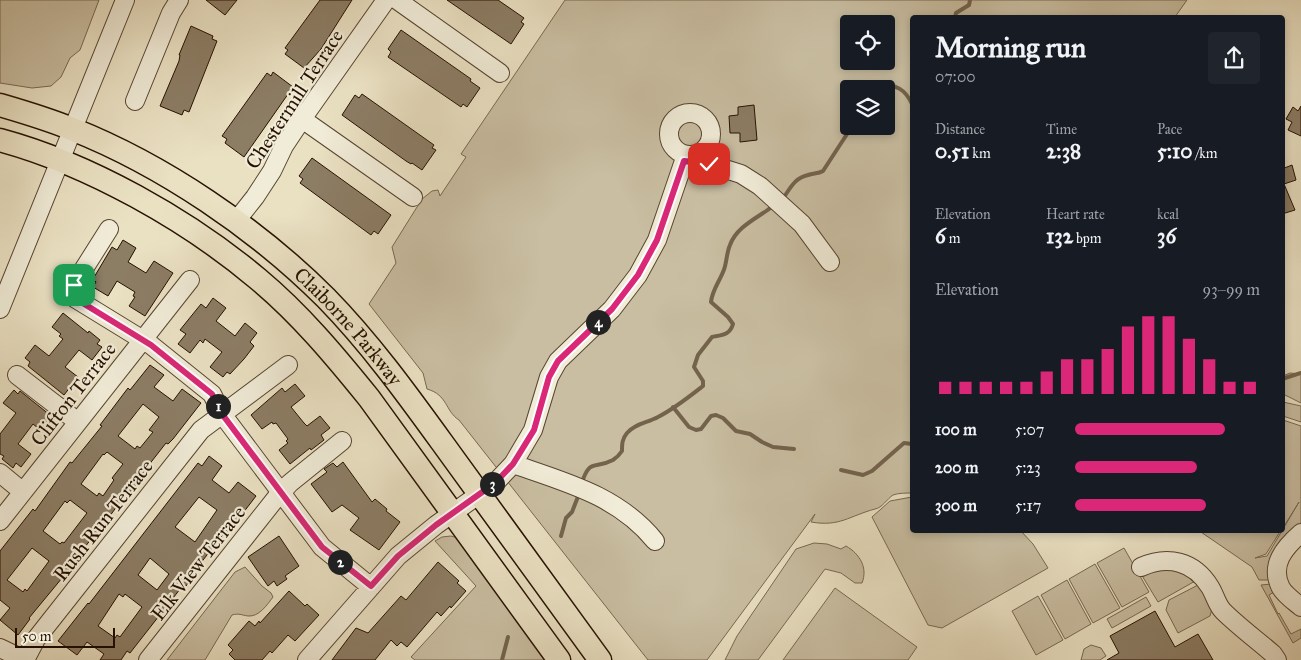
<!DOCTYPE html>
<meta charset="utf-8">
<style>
body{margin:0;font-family:"IM FELL Great Primer",serif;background:#20242c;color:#f1f3f6;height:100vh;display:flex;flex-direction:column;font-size:19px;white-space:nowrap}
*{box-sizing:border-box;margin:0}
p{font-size:16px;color:#9ea1a6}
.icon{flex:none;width:28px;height:28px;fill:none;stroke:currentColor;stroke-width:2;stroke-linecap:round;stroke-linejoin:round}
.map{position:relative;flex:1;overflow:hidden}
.sheet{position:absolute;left:910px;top:15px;width:375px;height:518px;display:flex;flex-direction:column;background:#171b24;border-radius:5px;box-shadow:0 2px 8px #0003}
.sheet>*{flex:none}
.buttons{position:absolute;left:840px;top:15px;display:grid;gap:10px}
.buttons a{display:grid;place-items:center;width:55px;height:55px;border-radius:5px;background:#171b24;box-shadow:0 2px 8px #0003;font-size:25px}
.scale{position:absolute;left:15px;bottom:12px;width:100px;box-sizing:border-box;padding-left:5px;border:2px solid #261100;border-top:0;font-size:14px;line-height:18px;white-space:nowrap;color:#261100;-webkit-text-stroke:4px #f1ecd8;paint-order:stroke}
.pin{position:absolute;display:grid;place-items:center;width:42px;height:42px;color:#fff;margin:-21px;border-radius:10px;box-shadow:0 2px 8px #0006}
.km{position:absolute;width:25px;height:25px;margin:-12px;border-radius:50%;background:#222;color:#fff;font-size:14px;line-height:25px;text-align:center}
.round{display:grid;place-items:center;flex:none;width:52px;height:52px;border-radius:5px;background:#20242c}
.overview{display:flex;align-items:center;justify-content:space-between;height:85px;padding:0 25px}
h1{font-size:28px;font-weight:700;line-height:38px}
.metrics{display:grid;grid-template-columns:repeat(3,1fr);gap:8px;height:85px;padding:5px 25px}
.metrics div{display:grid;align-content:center}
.metrics b{font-size:21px;font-weight:700}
.metrics small{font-size:14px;font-weight:400}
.metrics p{font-size:14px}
.chart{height:140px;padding:10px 25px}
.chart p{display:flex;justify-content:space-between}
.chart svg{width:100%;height:90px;margin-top:5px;stroke:#db2777;stroke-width:6}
ul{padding:0 25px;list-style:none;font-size:16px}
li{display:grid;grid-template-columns:80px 60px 1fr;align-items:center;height:38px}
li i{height:12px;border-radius:6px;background:#db2777}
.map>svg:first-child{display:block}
.green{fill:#c9bea2;stroke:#786851;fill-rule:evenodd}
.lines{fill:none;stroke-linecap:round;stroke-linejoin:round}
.stream{stroke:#73634d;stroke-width:4}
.building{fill:#8c7d65;stroke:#261100;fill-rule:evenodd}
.minor-casing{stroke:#574531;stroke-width:20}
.major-casing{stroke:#261100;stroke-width:25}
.minor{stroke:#f1ecd8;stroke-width:18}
.major{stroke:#eae1c3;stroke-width:22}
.route-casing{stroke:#fff;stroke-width:10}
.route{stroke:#db2777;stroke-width:6}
.labels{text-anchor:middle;stroke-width:4.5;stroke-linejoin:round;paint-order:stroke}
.street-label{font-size:20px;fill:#261100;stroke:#f1ecd8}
</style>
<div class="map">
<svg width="1301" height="660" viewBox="0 0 1301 660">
<rect width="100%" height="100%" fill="#eae1c3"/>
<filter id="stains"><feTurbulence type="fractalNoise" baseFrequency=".004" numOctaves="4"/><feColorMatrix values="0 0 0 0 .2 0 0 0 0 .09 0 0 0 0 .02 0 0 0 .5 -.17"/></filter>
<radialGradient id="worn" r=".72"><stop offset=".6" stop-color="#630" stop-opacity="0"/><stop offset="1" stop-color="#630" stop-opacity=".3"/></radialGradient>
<!-- green -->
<path class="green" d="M0,0H99L80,50L70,58L61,77L51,86L32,88L0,83Z
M565,0H1187L1175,17L912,18V493C907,493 898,493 893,495C887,499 882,508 875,509C849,516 840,527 811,522L815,514L707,660H648L459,420C445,411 448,395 427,389L423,373L369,304L396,263L392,247L422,199L432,191L438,190L440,196L466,157L461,154ZM849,24H886V61H849ZM849,89H886V126H849Z
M1290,373L1301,374V403L1283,394V376Z
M1283,402L1301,406V422L1283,416Z
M1283,420L1301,426V528L1272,580H1259L1252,567L1198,530H1281L1266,554L1255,558L1267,556L1299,502L1283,528Z
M912,497V530H1020L1033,544L1048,568L942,628L928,625L872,517L890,501Z
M451,536L461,539L551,660H415L411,657L476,586L435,541L442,537Z
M814,543L827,544L841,549L846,546C860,554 868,568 862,583H855L841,573L825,569L758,660H725L737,636L796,549Z
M1124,548L1149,592L1122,607L1097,563Z
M1095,564L1120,608L1093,623L1069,579Z
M245,567L262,586L271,593L273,597C267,605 259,617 248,616C241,615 239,613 232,615L205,660H167L235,572Z
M1157,569L1182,571L1197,580L1158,602L1141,574Z
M1067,580L1091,624L1065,639L1041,595Z
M1200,584L1212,609L1210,616L1178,633L1166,610L1169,600Z
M1272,584L1274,592L1269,595L1278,614L1279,613L1291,634L1301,629V638L1293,643L1261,585Z
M835,588L917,647L908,660H783Z
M1038,596L1063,640L1036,655L1012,611Z
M1146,597L1151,606L1112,628L1107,619Z
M1091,645L1101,648L1106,656L1100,660H1081L1084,649Z"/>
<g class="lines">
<!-- stream -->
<path class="stream" d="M955,18L956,13L969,5L970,0
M880,89C895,81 906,91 912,104
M784,197C791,187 795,178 808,175C814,173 818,174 823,171L849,131L855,126
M1282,379L1301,373
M673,407L689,427L696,430L701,429L711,416L716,415L723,418L736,431L750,434L762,442L773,447L794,449
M841,470L863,475L872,471L904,443L912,444
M581,485C590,457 594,470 613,460C616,458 620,454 622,451C622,444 622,439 627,433C636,423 647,423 658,417C674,409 689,397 703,386V381L694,367L698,355L712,337C722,335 730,335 733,324L728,317L711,302C712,291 719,282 723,272C727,264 726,254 730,245C737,226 758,218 773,206
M561,536L566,518L572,512L579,494
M502,660L508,637"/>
</g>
<!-- building -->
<path class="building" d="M206,0H237L225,15Z
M320,0H352L321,49L304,68L285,54L288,50L285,48Z
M447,0H498L524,18L521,22L524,24L511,44Z
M191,26L213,36L212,39L217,41L189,112L184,110L182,115L160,106L179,61L180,55H179Z
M401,30L471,79L470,81L480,88L467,107L463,104L461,107L388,57L391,52L388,49Z
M273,72L293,87L244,157L225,143L227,139L222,136L267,73L271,76Z
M362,94L434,145L432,148L436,150L422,170L412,163L411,164L406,161L342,115L355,95L359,98Z
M754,105L757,140L740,142V133H730L729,116L738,115V107Z
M1301,106V136L1288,130L1292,122L1286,119L1293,107L1298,111Z
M312,158L391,215L378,234L374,231L371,235L300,183L303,179L299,176Z
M1292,165L1296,180L1284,184L1295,210L1282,214V169Z
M123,240L136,248L128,262L146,273L154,261L173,273L145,316L129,306L135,297L133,296L135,292L117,281L108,296L93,287L96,282L93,279L112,247L117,250Z
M213,298L226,308L216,321L235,336L245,323L257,333L250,342L254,346L244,359L230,374L227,372L223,377L210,367L222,352L205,339L203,343L200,340L190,353L178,344L186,334L180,330L201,304L206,308Z
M63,313L88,333L89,331L100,340L97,344L102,347L92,360L79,350L65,367L78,377L64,395L28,366L30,362L25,358L35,345L49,356L63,339L59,336L61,334L52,327Z
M150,365L164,375L154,387L173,401L182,389L201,403L173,439L168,444L166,443L141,475L143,477L130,492L128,491L96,535L95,534L71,565L67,572L29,618L30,619L18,635L0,620L10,608L0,600V551L33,509L35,511L70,462L72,463L102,426L100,425L128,388L130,390ZM143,404L159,417L149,430L153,432L140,448L137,446L135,449L118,436ZM107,452L123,464L112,478L114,480L103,496L99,493L97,496L81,484L103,454L104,455ZM70,500L87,513L64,543L62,542L60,544L43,531L65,501L67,503ZM32,548L49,561L27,591L25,589L23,592L7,580Z
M295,384L305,396L291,407L304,423L307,426L320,416L330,428L321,435L324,440L311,450L310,448L290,464L279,450L288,443L286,441L288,439L276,423L273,424L272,422L262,429L251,415L282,388L285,392Z
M14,390L18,394L20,391L55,419L44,433L33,424L18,444L31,454L21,467L16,463L13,468L2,459L4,456L0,454V434L16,413L3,403Z
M209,456L222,466L212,480L229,493L238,482L256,496L227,534L225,532L196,569L198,570L186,586L184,584L130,653L127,651L121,660H100L104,654L87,642L77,655L58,641L88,603L89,604L198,463L202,466ZM199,497L217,510L195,542L175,527ZM150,558L169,574L157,590L138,575ZM119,594L123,597L125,594L142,607L120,637L117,635L115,638L98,626Z
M343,462L372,502L375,499L387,509L386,511L400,522L379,550L350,530L359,518L342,505L332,512L311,484L327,472L324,469L333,463L337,467Z
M279,536L299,566L285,576L287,579L277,586L274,581L268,586L248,557Z
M438,562L459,581L457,583L466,591L451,608L450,606L441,616L437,612L407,647L401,642L397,646L391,640L375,660H332L356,628L368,633L401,596L406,600Z
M289,591L305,606L307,604L319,615L295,641L288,635L272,653L270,651L262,660H235L229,654L233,650L228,645L249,621L255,626L259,621L260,623Z
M1155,611L1175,647L1198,634L1213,660H1107L1119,653L1110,636Z"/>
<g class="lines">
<!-- minor casing -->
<g class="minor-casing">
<path id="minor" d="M397,0L500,73
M135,101L171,13L179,0
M669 134a21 21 0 1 1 42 0a21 21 0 1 1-42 0Z
M302,119L413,197
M684,161L722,168L741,174L760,186L802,224L830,262
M236,221L255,197L272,171L284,146L302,119L386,0
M109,229L68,294L151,345L212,394L222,414L322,547L371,587
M0,309L125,0
M17,375L78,422
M513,464C565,482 619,496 655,541
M0,473L23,492
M0,521L190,280
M1301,533C1285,547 1269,565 1281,588C1285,595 1295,602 1301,607
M1141,567C1168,555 1194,561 1210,587C1215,595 1217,605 1223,611C1238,626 1257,640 1273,654L1277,660
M0,648L25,660
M25,660L36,639L201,430L288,365
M148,660L276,498L290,483L342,441
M307,660L398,556L436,525L495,483L513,464L533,430L549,377L558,361L612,309L638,275L657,240L686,155"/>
</g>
<!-- major casing -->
<g class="major-casing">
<g id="major">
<path id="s1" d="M0,105C24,112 48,119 72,129C163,165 257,229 326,298C374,347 414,404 454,459C503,526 552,593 600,660"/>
<path d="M0,140C89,164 188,220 258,279C300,314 335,356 369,398L559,660"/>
</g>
</g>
<!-- minor -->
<use href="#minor" class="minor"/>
<!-- major -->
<use href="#major" class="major"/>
</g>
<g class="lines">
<!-- route casing -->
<g class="route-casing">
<path id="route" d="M74,285L68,294L151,345L212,394L222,414L322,547L371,586L398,556L436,525L495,483L513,464L534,430L549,377L558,361L612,309L638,275L657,240L684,161L709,164"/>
</g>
<!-- route -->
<use href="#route" class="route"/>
</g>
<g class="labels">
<!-- street labels -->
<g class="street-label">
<text transform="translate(294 99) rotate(-57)" y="7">Chestermill Terrace</text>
<text dy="7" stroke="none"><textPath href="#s1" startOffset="419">Claiborne Parkway</textPath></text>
<text transform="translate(73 394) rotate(-52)" y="7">Clifton Terrace</text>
<text transform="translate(103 520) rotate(-52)" y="7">Rush Run Terrace</text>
<text transform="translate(198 563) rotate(-52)" y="7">Elk View Terrace</text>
</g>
</g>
<rect width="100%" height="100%" filter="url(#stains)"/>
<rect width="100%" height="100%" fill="url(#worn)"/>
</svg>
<div class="buttons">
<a><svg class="icon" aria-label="locate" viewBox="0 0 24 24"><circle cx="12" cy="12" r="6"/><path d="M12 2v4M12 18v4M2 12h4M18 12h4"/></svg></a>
<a><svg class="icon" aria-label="layers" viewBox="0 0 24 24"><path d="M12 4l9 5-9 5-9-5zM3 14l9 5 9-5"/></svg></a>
</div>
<div class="scale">50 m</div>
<div class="pin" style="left:74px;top:285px;background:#1e9e55"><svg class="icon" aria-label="arrive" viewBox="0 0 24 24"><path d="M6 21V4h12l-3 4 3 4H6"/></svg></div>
<div class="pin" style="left:709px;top:164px;background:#d93025"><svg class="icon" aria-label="check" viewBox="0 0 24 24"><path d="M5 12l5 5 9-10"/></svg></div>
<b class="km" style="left:218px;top:406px">1</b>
<b class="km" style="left:340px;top:562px">2</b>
<b class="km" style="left:492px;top:484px">3</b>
<b class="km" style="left:598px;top:322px">4</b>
<section class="sheet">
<div class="overview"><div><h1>Morning run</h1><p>07:00</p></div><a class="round"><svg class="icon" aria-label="share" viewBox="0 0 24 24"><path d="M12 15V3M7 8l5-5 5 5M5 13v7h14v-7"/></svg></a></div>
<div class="metrics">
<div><p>Distance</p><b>0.51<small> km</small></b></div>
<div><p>Time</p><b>2:38</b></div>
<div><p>Pace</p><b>5:10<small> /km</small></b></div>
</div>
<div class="metrics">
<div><p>Elevation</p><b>6<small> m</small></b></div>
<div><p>Heart rate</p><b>132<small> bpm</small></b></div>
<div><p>kcal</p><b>36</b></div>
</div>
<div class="chart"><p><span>Elevation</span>93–99 m</p>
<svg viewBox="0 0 160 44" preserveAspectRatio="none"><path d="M5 44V38M15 44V38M25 44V38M35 44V38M45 44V38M55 44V33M65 44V27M75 44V27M85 44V22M95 44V11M105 44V6M115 44V6M125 44V17M135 44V27M145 44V38M155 44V38"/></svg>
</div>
<ul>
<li><b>100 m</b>5:07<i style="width:81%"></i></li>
<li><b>200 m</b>5:23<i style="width:66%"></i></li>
<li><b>300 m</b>5:17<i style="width:71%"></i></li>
</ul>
</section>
</div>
